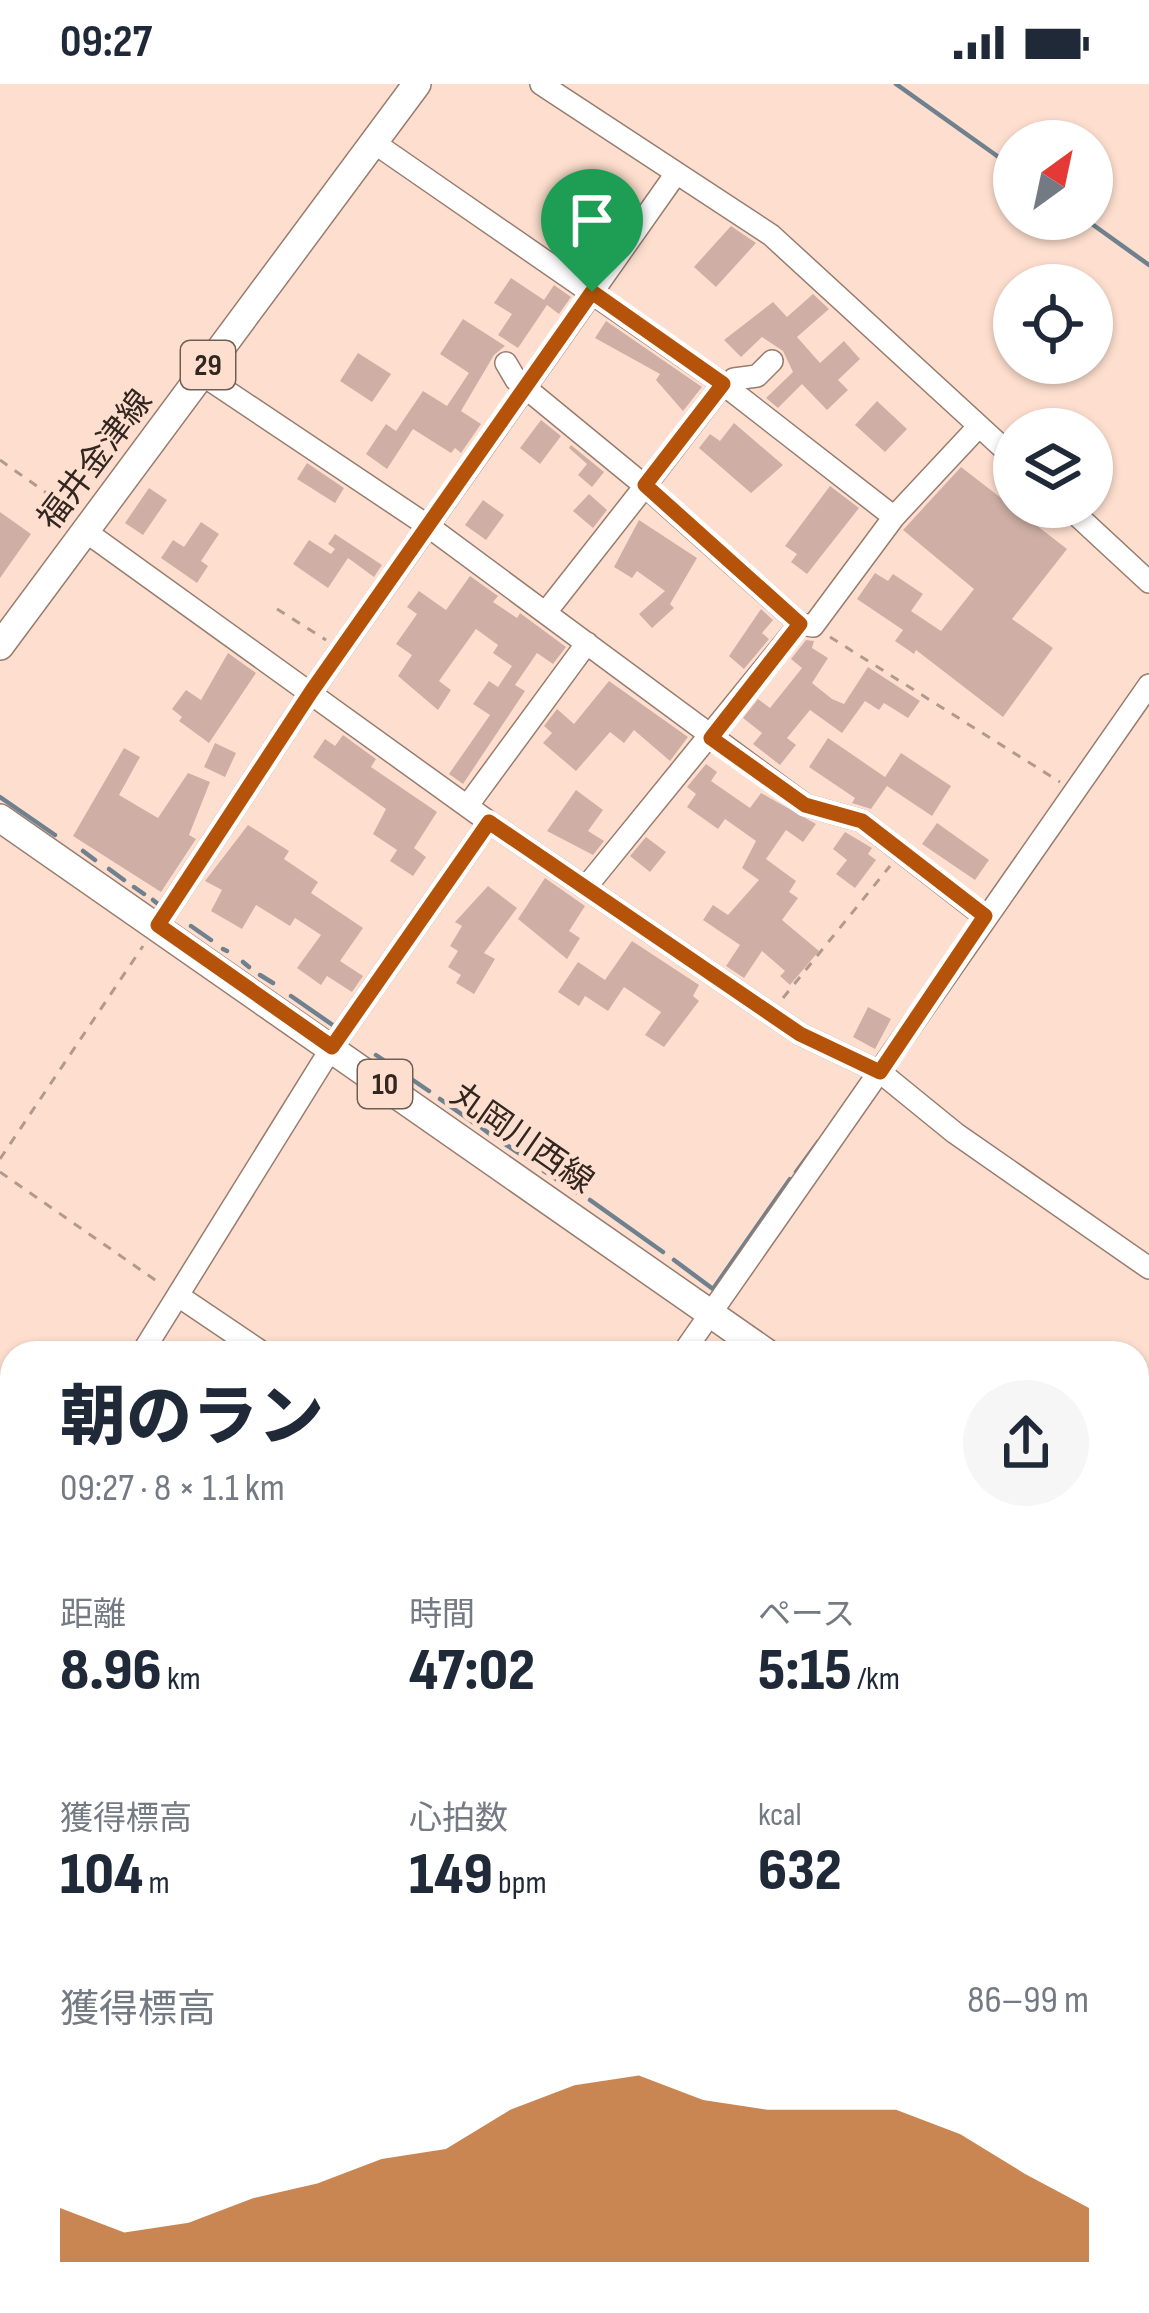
<!DOCTYPE html>
<html lang="ja">
<meta charset="utf-8">
<style>
body{margin:0;font-family:"Sofia Sans Condensed","Noto Sans JP",sans-serif;background:#f6f6f7;color:#1f2937;height:100vh;display:flex;flex-direction:column;font-size:45px;white-space:nowrap}
*{box-sizing:border-box;margin:0}
p{font-size:39px;color:#747a83}
.icon{flex:none;width:66px;height:66px;fill:none;stroke:currentColor;stroke-width:2;stroke-linecap:round;stroke-linejoin:round}
.map{position:relative;flex:1;overflow:hidden}
.panel{position:absolute;left:0px;top:1257px;width:1149px;height:972px;display:flex;flex-direction:column;background:#fff;border-radius:36px 36px 0 0;box-shadow:0 3px 9px #0004}
.panel>*{flex:none}
.needle{width:78px;rotate:33deg}
.fabs{position:absolute;left:993px;top:36px;display:grid;gap:24px}
.fabs a{display:grid;place-items:center;width:120px;height:120px;border-radius:50%;background:#fff;box-shadow:0 3px 9px #0004;font-size:60px}
.pin{position:absolute;display:grid;place-items:center;width:102px;height:102px;color:#fff;margin:-123px -51px;border-radius:50% 50% 50% 0;rotate:-45deg;box-shadow:0 0 12px #0007}
.pin .icon{rotate:45deg}
.round{display:grid;place-items:center;flex:none;width:126px;height:126px;border-radius:63px;background:#f6f6f7}
.overview{display:flex;align-items:center;justify-content:space-between;height:204px;padding:0 60px}
h1{font-size:66px;font-weight:800;line-height:90px}
.stats{display:grid;grid-template-columns:repeat(3,1fr);gap:18px;height:204px;padding:12px 60px}
.stats div{display:grid;align-content:center}
.stats b{font-size:60px;font-weight:800}
.stats small{font-size:33px;font-weight:400}
.stats p{font-size:33px}
.chart{height:336px;padding:24px 60px}
.chart p{display:flex;justify-content:space-between}
.chart svg{width:100%;height:216px;margin-top:12px;fill:#b45309;opacity:.7}
.status{display:flex;justify-content:space-between;align-items:center;height:84px;padding:0 60px;background:#fff;direction:ltr}
.status svg{height:33px;fill:currentColor}
.map>svg:first-child{display:block}
.built{fill:#f9d3bf}
.green{fill:#9ebeab}
.lines{fill:none;stroke-linecap:round;stroke-linejoin:round}
.stream{stroke:#6f818f;stroke-width:4.5}
.river{stroke:#89a8bf;stroke-width:30}
.taxiway{stroke:#a68f84;stroke-width:45}
.building{fill:#cfafa5}
.minor-casing{stroke:#987c6e;stroke-width:24}
.major-casing{stroke:#987c6e;stroke-width:30}
.path{stroke:#b1998d;stroke-width:3;stroke-dasharray:9 9;stroke-linecap:butt}
.minor{stroke:#fff;stroke-width:21}
.major{stroke:#fff;stroke-width:27}
.route-casing{stroke:#fff;stroke-width:24}
.route{stroke:#b45309;stroke-width:15}
.labels{text-anchor:middle;stroke-width:9;stroke-linejoin:round;paint-order:stroke}
.shield{fill:#fedfcf;stroke:#6e5e54;stroke-width:3}
.shield-label{font-size:30px;font-weight:bold;fill:#312620}
.street-label{font-size:33px;fill:#312620;stroke:#fedfcf}
</style>
<div class="status"><b>09:27</b><svg viewBox="0 0 49 12"><path d="M0 12V9h3v3zM5 12V6h3v6zM10 12V3h3v9zM15 12V0h3v12zM26 1h20v11H26zM47 4h2v5h-2z"/></svg></div>
<div class="map">
<svg width="1149" height="2229" viewBox="0 0 1149 2229">
<rect width="100%" height="100%" fill="#fedfcf"/>
<!-- built -->
<path class="built" d="M12,1976V2217H298L291,2229H0V1997Z"/>
<!-- green -->
<path class="green" d="M132,2217H240L234,2229H125Z"/>
<g class="lines">
<!-- stream -->
<path class="stream" d="M896,0L1014,84
M1085,135L1149,181
M0,713L55,751
M83,767L95,776
M109,785L124,796
M134,803L144,810
M153,816L158,820
M191,842L211,856
M223,865L227,867
M243,878L249,883
M260,891L273,899
M291,912L337,944
M376,971L429,1007
M440,1015L474,1039
M482,1044L495,1054
M505,1060L534,1079
M544,1087L578,1109
M796,1088L818,1058
M590,1116L663,1168
M674,1176L713,1205L790,1095
M0,1422L12,1431
M1137,1933L1149,1934"/>
<!-- river -->
<path class="river" d="M0,1753L12,1757
M1137,1968L1149,1969"/>
<!-- taxiway -->
<path class="taxiway" d="M54,2229L61,2217"/>
</g>
<!-- building -->
<path class="building" d="M731,142L756,159L716,203L694,183Z
M511,194L544,216L554,201L571,213L559,230L547,221L518,264L498,251L512,230L494,219Z
M813,210L829,225L797,253L820,279L844,257L860,275L838,296L848,306L827,326L802,300L778,324L766,314L793,288L783,267L762,253L741,273L724,256L773,218L787,233Z
M463,235L505,262L494,271L461,327L481,340L461,369L455,364L451,369L413,345L387,385L366,370L386,340L396,347L423,307L447,322L469,289L440,270Z
M606,237L702,303L683,327L656,296L660,290L595,254Z
M358,269L391,290L372,318L340,297Z
M877,317L907,345L885,368L855,341Z
M541,336L561,352L540,380L520,364Z
M734,339L783,381L751,409L699,364L710,350L720,357Z
M571,361L604,388L592,403L578,391L587,380L569,364Z
M307,379L344,404L335,419L297,395Z
M961,383L1067,465L1012,535L1053,564L1003,633L916,566L914,570L895,557L903,546L857,515L875,489L888,497L893,490L923,510L911,527L941,547L974,505L903,446Z
M830,402L859,424L807,490L791,478L797,470L785,462Z
M149,404L167,416L143,451L125,439Z
M589,410L607,426L593,444L573,427Z
M483,416L504,431L486,456L465,441Z
M0,428L31,450L0,494Z
M639,436L697,474L670,520L674,524L652,544L639,530L665,507L637,487L632,494L614,483Z
M201,438L219,450L201,477L208,482L197,499L161,474L173,456L184,463Z
M335,450L382,481L374,493L348,474L328,504L293,480L309,456L331,470L335,465L328,460Z
M470,492L498,512L493,518L517,534L520,529L566,563L553,580L537,569L515,601L525,607L463,700L449,690L490,631L473,620L489,597L498,603L512,582L493,569L498,561L476,545L439,597L451,606L438,626L398,592L412,571L396,560L417,530L407,523L419,507L446,526Z
M761,525L773,536L762,549L769,555L744,585L729,572Z
M806,556L814,557L812,564L828,574L812,599L832,615L844,620L868,583L920,617L908,634L884,619L879,626L865,617L842,649L810,626L787,654L796,661L780,681L753,660L762,649L743,634L758,615L770,624L802,584L791,575Z
M228,569L256,589L209,659L179,637L182,633L172,625L186,606L201,616Z
M609,597L688,653L670,677L634,646L624,659L610,648L576,687L543,659L552,649L544,642L557,625L574,640Z
M343,651L376,675L371,683L437,728L414,764L426,773L413,792L390,777L397,766L373,750L386,725L313,673L325,655L335,662Z
M828,654L885,693L901,669L951,702L932,732L887,702L871,725L852,719L855,714L809,683Z
M215,659L236,669L225,693L204,683Z
M124,664L140,673L119,711L158,734L188,689L210,698L189,751L196,755L161,808L73,752Z
M706,680L717,688L711,697L750,724L761,709L816,740L803,758L786,746L766,775L796,797L789,808L798,814L782,836L819,867L790,901L780,892L785,887L762,867L744,894L726,882L740,861L703,836L713,821L728,831L759,796L742,784L756,757L725,735L718,745L687,723L696,710L687,703Z
M576,706L603,726L588,747L604,757L593,771L547,747Z
M937,739L989,776L975,796L922,760Z
M248,741L289,767L284,775L318,798L311,809L363,844L340,877L363,892L352,908L327,892L321,901L297,884L321,851L295,834L290,842L256,821L242,845L211,827L222,806L205,797Z
M845,748L872,764L868,770L876,776L855,804L836,790L847,776L833,765Z
M646,753L666,768L650,788L630,772Z
M545,794L585,822L569,847L580,854L567,875L518,835Z
M488,802L517,824L484,869L495,875L474,910L456,899L461,891L448,883L458,867L450,862L462,842L455,838Z
M632,857L699,901L693,912L699,917L664,963L645,951L661,928L624,903L608,927L585,912L579,922L558,908L578,878L605,896Z
M868,923L891,935L875,965L853,953Z"/>
<g class="lines">
<!-- minor casing -->
<g class="minor-casing">
<path id="minor" d="M541,0L771,151L1014,374
M373,58L723,300L894,433
M506,279L516,296L645,402L723,300
M201,290L428,442L805,721L862,737L985,833
M729,305L734,295L757,292L772,277
M1068,423L1149,498
M85,447L489,738L800,950L880,988L955,1049L1149,1184
M546,528L645,402L800,540
M468,721L587,559
M586,803L800,540L813,542L894,433L979,342
M158,841L311,608L675,91
M180,1213L263,1269
M142,1269L332,963L489,738
M683,1269L1149,601
M1137,1883L1149,1891
M0,2043L12,2038"/>
</g>
<!-- major casing -->
<g class="major-casing">
<path id="major" d="M0,562L417,0
M0,734L767,1269
M1137,1532L1149,1541"/>
</g>
<!-- path -->
<path class="path" d="M0,376L72,427
M277,525L326,556
M830,553L1060,698
M783,914L890,782
M0,1075L143,862
M0,1088L161,1200
M0,1433L12,1441
M1137,2096L1149,2077
M563,2217L581,2229
M376,2229L383,2217
M1052,2229L1060,2217"/>
<!-- minor -->
<use href="#minor" class="minor"/>
<!-- major -->
<use href="#major" class="major"/>
</g>
<g class="lines">
<!-- route casing -->
<g class="route-casing">
<path id="route" d="M592,208L723,300L645,401L800,540L711,654L805,721L862,737L985,832L880,988L800,950L489,738L332,963L158,841L311,608Z"/>
</g>
<!-- route -->
<use href="#route" class="route"/>
</g>
<g class="labels">
<!-- shield labels -->
<g class="shield">
<rect x="181" y="257" width="54" height="48" rx="9"/>
<rect x="358" y="976" width="54" height="48" rx="9"/>
</g>
<g class="shield-label">
<text x="208" y="291">29</text>
<text x="385" y="1010">10</text>
</g>
<!-- street labels -->
<g class="street-label">
<text transform="translate(94 375) rotate(-53)" y="12">福井金津線</text>
<text transform="translate(523 1053) rotate(35)" y="12">丸岡川西線</text>
</g>
</g>
</svg>
<div class="fabs">
<a><svg class="needle" viewBox="-14 -14 28 28"><path d="M0-13l5 13h-10z" fill="#e53935"/><path d="M0 13l5-13h-10z" fill="#747a83"/></svg></a>
<a><svg class="icon" aria-label="locate" viewBox="0 0 24 24"><circle cx="12" cy="12" r="6"/><path d="M12 2v4M12 18v4M2 12h4M18 12h4"/></svg></a>
<a><svg class="icon" aria-label="layers" viewBox="0 0 24 24"><path d="M12 4l9 5-9 5-9-5zM3 14l9 5 9-5"/></svg></a>
</div>
<div class="pin" style="left:592px;top:208px;background:#1e9e55"><svg class="icon" aria-label="arrive" viewBox="0 0 24 24"><path d="M6 21V4h12l-3 4 3 4H6"/></svg></div>
<section class="panel">
<div class="overview"><div><h1>朝のラン</h1><p>09:27 · 8 × 1.1 km</p></div><a class="round"><svg class="icon" aria-label="share" viewBox="0 0 24 24"><path d="M12 15V3M7 8l5-5 5 5M5 13v7h14v-7"/></svg></a></div>
<div class="stats">
<div><p>距離</p><b>8.96<small> km</small></b></div>
<div><p>時間</p><b>47:02</b></div>
<div><p>ペース</p><b>5:15<small> /km</small></b></div>
</div>
<div class="stats">
<div><p>獲得標高</p><b>104<small> m</small></b></div>
<div><p>心拍数</p><b>149<small> bpm</small></b></div>
<div><p>kcal</p><b>632</b></div>
</div>
<div class="chart"><p><span>獲得標高</span>86–99 m</p>
<svg viewBox="0 0 160 44" preserveAspectRatio="none"><path d="M0 44V33L10 38L20 36L30 31L40 28L50 23L60 21L70 13L80 8L90 6L100 11L110 13L120 13L130 13L140 18L150 26L160 33V44z"/></svg>
</div>
</section>
</div>
